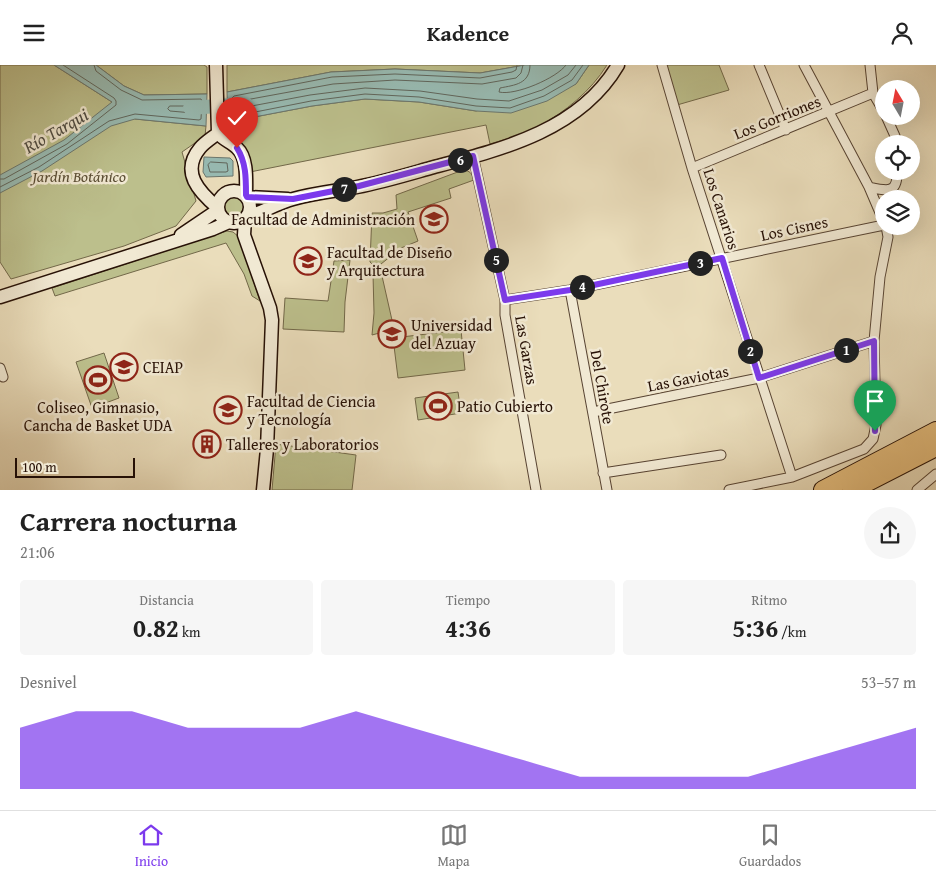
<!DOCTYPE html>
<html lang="es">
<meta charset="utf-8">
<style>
body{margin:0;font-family:"Gentium Book Plus",serif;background:#f6f6f6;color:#222;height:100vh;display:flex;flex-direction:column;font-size:19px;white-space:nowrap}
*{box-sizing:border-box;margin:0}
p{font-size:16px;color:#767676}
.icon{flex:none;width:28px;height:28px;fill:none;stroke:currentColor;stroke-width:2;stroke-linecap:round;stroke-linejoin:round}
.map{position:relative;height:425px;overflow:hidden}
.panel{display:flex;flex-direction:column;background:#fff;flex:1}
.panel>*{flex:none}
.needle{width:32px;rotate:350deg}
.controls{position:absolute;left:875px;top:15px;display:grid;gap:10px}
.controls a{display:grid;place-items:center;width:45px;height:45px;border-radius:50%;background:#fff;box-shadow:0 5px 20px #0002;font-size:25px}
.scale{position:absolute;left:15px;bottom:12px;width:120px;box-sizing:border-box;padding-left:5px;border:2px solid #271106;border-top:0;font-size:14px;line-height:18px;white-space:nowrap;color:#271106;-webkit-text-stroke:4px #f1e9d3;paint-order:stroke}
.pin{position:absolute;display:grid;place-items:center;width:42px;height:42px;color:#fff;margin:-51px -21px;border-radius:50% 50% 50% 0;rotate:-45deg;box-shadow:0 0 5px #0007}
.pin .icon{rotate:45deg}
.km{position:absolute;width:25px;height:25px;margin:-12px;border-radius:50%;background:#222;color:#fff;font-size:14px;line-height:25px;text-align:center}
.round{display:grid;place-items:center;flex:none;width:52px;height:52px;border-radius:26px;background:#f6f6f6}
.headline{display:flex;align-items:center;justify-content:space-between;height:85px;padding:0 20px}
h1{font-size:28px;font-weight:600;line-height:38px}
.stats{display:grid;grid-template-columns:repeat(3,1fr);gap:8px;height:85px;padding:5px 20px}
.stats div{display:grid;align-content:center;border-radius:5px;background:#f6f6f6;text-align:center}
.stats b{font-size:25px;font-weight:600}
.stats small{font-size:14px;font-weight:400}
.stats p{font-size:14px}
.chart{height:140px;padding:10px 20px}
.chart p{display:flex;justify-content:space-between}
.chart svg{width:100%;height:90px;margin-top:5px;fill:#7c3aed;opacity:.7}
header{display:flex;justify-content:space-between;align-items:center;height:65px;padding:0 20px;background:#fff;font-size:22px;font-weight:600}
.tab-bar{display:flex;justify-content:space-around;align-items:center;height:70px;border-top:1px solid #e0e0e0;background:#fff;font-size:14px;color:#767676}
.tab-bar a{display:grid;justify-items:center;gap:2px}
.tab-bar .current{color:#7c3aed}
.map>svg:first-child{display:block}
.green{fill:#bcbf8c;stroke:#726849}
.water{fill:#98bbb3;stroke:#6b776e}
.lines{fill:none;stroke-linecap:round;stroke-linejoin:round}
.shore{stroke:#60665c;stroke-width:1}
.river{stroke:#98bbb3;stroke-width:14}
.street-casing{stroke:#584433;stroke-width:11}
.secondary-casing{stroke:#271106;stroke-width:15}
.highway-casing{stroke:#271106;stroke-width:20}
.street{stroke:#f1e9d3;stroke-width:9}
.secondary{stroke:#f1e9d3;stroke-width:12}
.highway{stroke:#e5be7e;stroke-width:18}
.route-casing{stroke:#fff;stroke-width:10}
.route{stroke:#7c3aed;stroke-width:6}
.labels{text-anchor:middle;stroke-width:5;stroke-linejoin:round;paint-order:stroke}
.street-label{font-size:16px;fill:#271106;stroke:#f1e9d3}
.park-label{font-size:16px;font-style:italic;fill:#5b4e35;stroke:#f1e9d3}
.poi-label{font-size:16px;fill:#271106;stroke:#f1e9d3;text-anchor:start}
.water-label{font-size:18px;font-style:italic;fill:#4f4c43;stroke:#f1e9d3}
</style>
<header><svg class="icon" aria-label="menu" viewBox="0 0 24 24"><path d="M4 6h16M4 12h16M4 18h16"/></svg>Kadence<svg class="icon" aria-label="person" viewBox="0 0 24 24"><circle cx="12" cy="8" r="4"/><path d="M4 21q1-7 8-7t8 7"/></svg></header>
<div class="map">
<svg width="936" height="425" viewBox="0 0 936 425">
<rect width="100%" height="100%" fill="#eaddbb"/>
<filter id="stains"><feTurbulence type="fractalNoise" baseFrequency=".004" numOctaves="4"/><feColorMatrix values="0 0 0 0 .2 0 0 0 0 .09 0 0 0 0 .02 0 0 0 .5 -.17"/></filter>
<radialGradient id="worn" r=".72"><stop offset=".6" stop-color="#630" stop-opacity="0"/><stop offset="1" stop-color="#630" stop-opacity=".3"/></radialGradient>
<!-- green -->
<path class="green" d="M0,0H54L112,37L135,54L206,61L205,71L182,87L196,136L176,161L124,181L11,214L0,197Z
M96,0H204L207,2V29L144,30L124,21Z
M227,0H525L480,8L395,4L331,7L227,27Z
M589,0H607C591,26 565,47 538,62C524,70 506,74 490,79L486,60L250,107L244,81L228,67V57L312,41L365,34L419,37L476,46L576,19Z
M666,0H719L729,25L677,40Z
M463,105C470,106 472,108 474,115L449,124L451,133L408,147L418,176L401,183L376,203L370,197L372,148H383L397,144L396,130Z
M223 142a11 11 0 1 1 22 0a11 11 0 1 1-22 0Z
M227,166L233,167L239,172L260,236L252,231L244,209L226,178L55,231L52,223Z
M350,195L345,237L344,267L283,264L285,233L328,236L334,196Z
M373,209L382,211L394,264L372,270L374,248Z
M461,265L465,305L398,313L393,273Z
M104,288L119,333L92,343L76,297Z
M458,327L461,348L418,355L415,333Z
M276,379L356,390L352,425H272Z"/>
<!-- water -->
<path class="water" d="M54,0H96L124,21L144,30L207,29L206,61L135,54L111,61L42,106L0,128V110L64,75L112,37Z
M525,0H589L576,19L547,36L511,48L476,46L419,37L365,34L312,41L228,57L227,27L331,7L395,4L480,8Z
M204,92L230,93L233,96V111L206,112L203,107Z"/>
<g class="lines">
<!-- shore -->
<path class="shore" d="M517,0L516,5L512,7L480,13L395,9L332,12L234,31L232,33V49L235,51L311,36L365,29L419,32L476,41L510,43L544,31L572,15L583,0
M523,0L521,8L516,13L482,19L395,15L333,19L240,36L239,41L241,43L310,30L365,23L420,26L477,34L509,36L542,25L568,10L576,0
M530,0C530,19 515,20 500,23L499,27C515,31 557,13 566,0
M170,41H193L195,42V46L193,48L170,46L168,44Z
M211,97L227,98L228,106L226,107H210L208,100Z
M0,114H4L67,79L116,40V36L114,33L63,0
M0,122L39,102L109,56L135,49L199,55L201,54L202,36L201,34L142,35L121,25L96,6L94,0"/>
<!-- river -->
<path class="river" d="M190,43L246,39"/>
<!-- street casing -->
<g class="street-casing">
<path id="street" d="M662,0L692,103L792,412
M759,0L786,65
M804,0L869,122L884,157
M870,0L873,28L884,47
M886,51L895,71L896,79
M473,91L505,235V250L536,425
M692,103L873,28
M869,122C887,126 898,129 897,106
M570,225L607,425
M505,235L570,225L884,160
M0,303L3,312
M593,347L759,313L874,276
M603,408L721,390
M729,425L792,412L864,384L873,374L876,360L874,276L880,212L888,172L886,161
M917,425L936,409"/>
</g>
<!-- secondary casing -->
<g class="secondary-casing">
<path id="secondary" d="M216,0L218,68C223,75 231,77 237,83C248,93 246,116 246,130
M218,68C212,73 205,77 200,83C180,107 199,127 218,143
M218 142a16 16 0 1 1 32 0a16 16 0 1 1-32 0Z
M247,132L288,134
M247,152C263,147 278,138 293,134C314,128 336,126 357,122C383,117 409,109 434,102C503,84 580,65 618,0
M245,154L244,170L270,243L272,255L267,384L263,425
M181,170L218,145
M0,232L213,164L229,157"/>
</g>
<!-- highway casing -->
<g class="highway-casing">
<path id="highway" d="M823,425L936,366
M852,425L936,382"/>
</g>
<!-- street -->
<use href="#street" class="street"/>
<!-- secondary -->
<use href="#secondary" class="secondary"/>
<!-- highway -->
<use href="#highway" class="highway"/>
</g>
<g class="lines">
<!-- route casing -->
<g class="route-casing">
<path id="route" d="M237,83C246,97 246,113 246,130L247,132L293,134L359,121L473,91L505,235L570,225L722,193L759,313L874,276L875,366"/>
</g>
<!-- route -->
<use href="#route" class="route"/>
</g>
<!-- icons -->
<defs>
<g id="university-ring" transform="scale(1.4375)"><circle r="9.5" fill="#f1e9d3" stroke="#8f2418" stroke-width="1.5"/><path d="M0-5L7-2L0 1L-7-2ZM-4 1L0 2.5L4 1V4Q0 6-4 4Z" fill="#8f2418"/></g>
<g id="school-ring" transform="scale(1.4375)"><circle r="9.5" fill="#f1e9d3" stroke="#8f2418" stroke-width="1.5"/><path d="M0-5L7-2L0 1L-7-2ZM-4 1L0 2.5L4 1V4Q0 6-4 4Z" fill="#8f2418"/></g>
<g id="stadium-ring" transform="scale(1.4375)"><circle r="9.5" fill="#f1e9d3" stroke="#8f2418" stroke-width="1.5"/><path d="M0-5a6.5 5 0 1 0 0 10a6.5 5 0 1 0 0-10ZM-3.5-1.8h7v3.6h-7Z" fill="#8f2418"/></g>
<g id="building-ring" transform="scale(1.4375)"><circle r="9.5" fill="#f1e9d3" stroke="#8f2418" stroke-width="1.5"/><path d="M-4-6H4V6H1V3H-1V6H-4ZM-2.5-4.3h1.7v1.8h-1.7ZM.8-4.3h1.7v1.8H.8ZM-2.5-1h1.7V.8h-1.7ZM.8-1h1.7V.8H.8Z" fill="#8f2418"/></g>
</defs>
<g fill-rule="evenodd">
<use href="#university-ring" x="434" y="154"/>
<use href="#university-ring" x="308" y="196"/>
<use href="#university-ring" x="392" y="269"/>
<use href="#school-ring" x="124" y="302"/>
<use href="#stadium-ring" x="98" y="315"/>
<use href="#stadium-ring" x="438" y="341"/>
<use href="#university-ring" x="228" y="345"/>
<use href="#building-ring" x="207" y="379"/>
</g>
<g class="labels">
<!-- street labels -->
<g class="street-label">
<text transform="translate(777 52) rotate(-22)" y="6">Los Gorriones</text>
<text transform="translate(722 144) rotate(72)" y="6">Los Canarios</text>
<text transform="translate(794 163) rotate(-12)" y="6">Los Cisnes</text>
<text transform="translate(527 285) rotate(80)" y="6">Las Garzas</text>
<text transform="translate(688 313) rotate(-11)" y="6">Las Gaviotas</text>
<text transform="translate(603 322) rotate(80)" y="6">Del Chirote</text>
</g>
<!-- park labels -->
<g class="park-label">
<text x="79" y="117">Jardín Botánico</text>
</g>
<!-- poi labels -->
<g class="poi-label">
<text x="415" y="160" text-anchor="end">Facultad de Administración</text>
<text x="327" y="193">Facultad de Diseño<tspan x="327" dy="18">y Arquitectura</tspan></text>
<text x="411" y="266">Universidad<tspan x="411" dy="18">del Azuay</tspan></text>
<text x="143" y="308">CEIAP</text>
<text x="247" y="342">Facultad de Ciencia<tspan x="247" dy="18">y Tecnología</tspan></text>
<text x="457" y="347">Patio Cubierto</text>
<text x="98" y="348" text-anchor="middle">Coliseo, Gimnasio,<tspan x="98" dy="18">Cancha de Basket UDA</tspan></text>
<text x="226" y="385">Talleres y Laboratorios</text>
</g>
<!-- water labels -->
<g class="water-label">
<text transform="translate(56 66) rotate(-30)" y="6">Río Tarqui</text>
</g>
</g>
<rect width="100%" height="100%" filter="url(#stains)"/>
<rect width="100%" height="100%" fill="url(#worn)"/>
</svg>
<div class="controls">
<a><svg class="needle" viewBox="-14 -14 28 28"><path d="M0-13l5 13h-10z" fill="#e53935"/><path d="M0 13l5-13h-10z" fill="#767676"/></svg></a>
<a><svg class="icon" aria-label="locate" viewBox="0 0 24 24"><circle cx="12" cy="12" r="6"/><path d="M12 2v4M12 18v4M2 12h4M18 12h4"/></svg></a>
<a><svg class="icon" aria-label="layers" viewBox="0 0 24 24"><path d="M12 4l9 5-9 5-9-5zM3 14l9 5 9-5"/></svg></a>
</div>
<div class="scale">100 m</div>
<div class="pin" style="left:875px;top:366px;background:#1e9e55"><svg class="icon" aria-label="arrive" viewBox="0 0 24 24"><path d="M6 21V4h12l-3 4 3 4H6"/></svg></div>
<div class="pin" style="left:237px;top:83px;background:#d93025"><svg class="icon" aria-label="check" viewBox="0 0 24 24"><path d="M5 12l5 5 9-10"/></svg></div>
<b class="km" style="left:846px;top:285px">1</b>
<b class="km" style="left:750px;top:286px">2</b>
<b class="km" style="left:700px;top:198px">3</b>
<b class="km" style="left:582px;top:222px">4</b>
<b class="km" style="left:496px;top:195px">5</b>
<b class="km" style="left:460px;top:95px">6</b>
<b class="km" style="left:344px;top:124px">7</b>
</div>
<section class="panel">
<div class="headline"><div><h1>Carrera nocturna</h1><p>21:06</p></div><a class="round"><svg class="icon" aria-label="share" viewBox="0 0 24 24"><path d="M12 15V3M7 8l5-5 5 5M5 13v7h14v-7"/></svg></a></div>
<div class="stats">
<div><p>Distancia</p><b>0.82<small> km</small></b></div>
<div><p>Tiempo</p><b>4:36</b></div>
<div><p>Ritmo</p><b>5:36<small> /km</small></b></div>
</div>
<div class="chart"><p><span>Desnivel</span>53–57 m</p>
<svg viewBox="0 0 160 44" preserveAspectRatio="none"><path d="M0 44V14L10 6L20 6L30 14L40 14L50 14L60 6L70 14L80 22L90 30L100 38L110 38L120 38L130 38L140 30L150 22L160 14V44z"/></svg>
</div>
</section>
<nav class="tab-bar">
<a class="current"><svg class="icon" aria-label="home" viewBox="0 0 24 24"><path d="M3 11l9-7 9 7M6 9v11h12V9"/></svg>Inicio</a>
<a><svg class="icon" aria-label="map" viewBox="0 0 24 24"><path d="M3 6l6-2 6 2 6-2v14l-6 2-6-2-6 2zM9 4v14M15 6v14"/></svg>Mapa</a>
<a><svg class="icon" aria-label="saved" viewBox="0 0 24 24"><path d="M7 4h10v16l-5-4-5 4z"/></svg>Guardados</a>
</nav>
